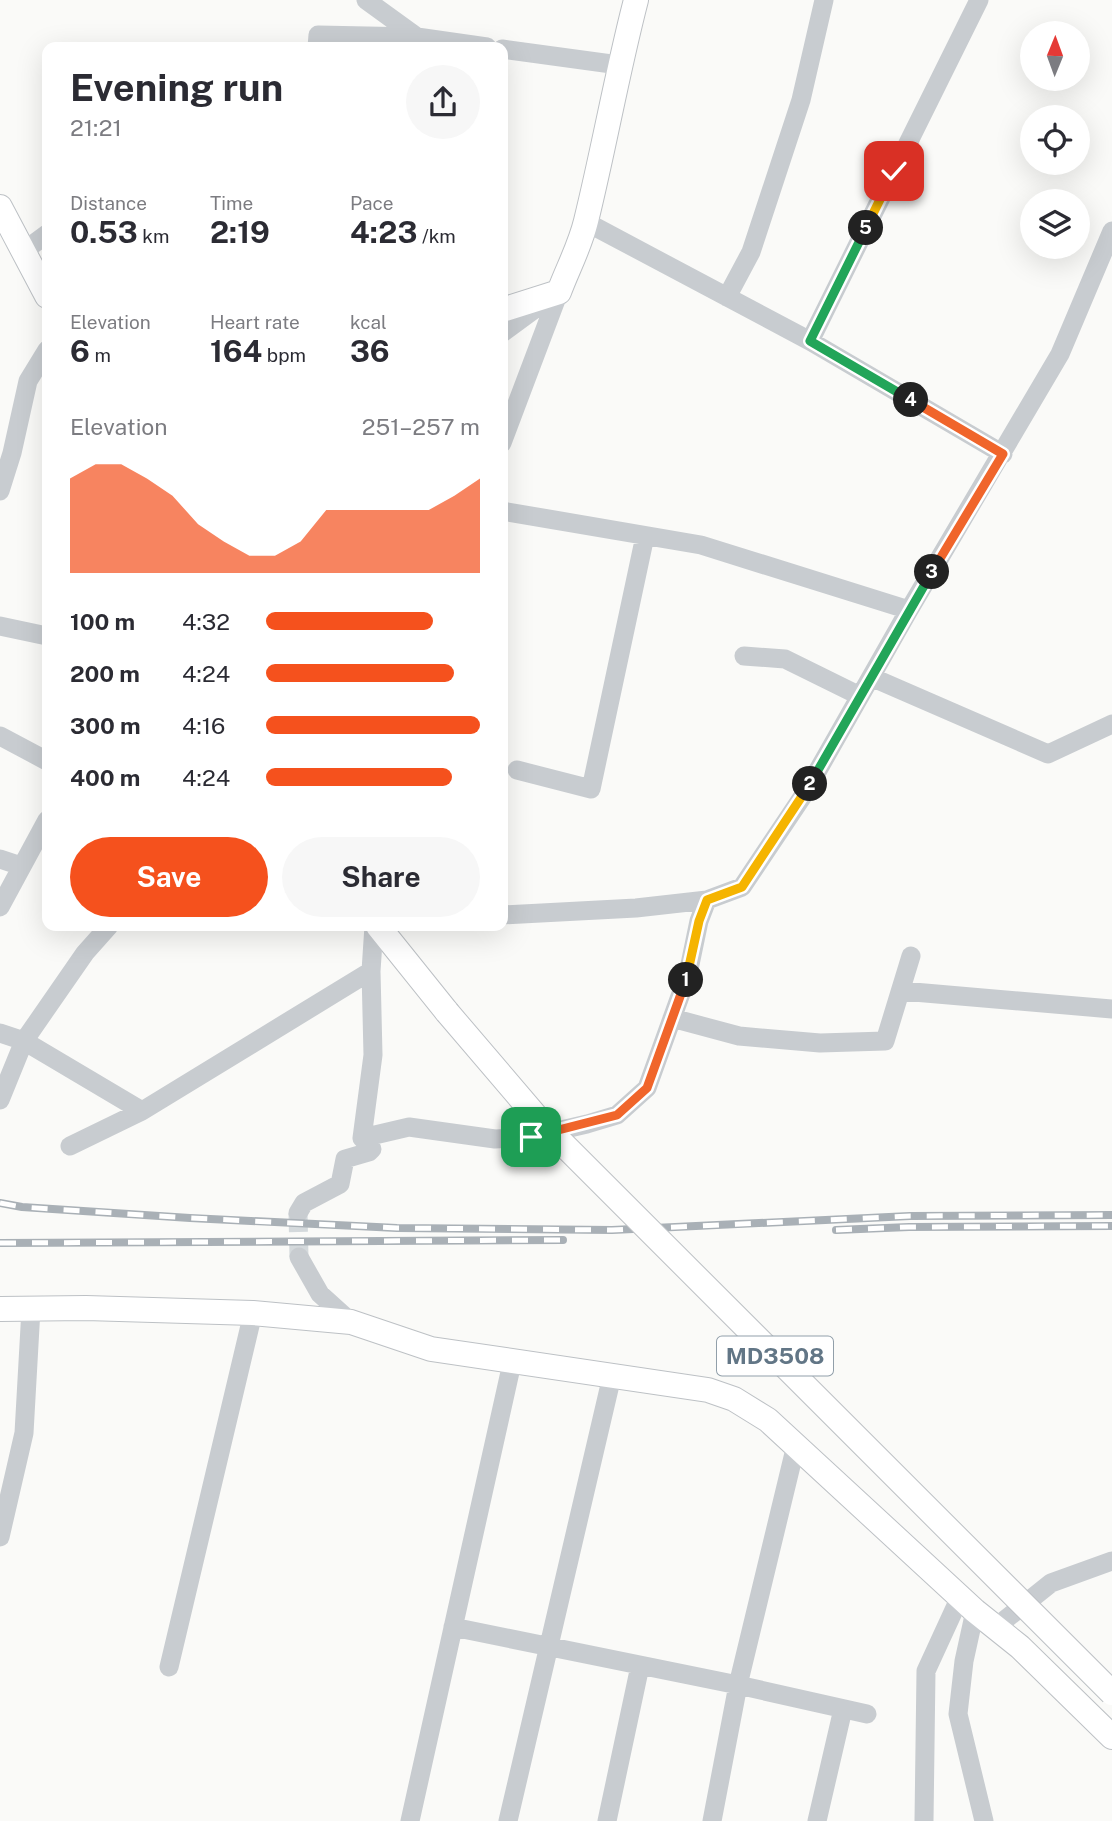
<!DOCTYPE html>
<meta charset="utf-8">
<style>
body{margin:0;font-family:"Public Sans",sans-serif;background:#f7f7f7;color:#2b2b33;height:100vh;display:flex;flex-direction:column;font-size:26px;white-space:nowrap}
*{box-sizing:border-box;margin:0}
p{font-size:23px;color:#7c7c81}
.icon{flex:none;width:38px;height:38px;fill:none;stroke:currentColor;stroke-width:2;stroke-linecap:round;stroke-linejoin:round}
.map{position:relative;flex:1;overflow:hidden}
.sheet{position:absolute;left:42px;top:42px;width:466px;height:889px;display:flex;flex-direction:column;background:#fff;border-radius:14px;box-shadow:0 7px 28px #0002}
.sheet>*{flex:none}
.needle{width:46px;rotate:1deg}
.fabs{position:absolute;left:1020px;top:21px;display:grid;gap:14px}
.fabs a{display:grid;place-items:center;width:70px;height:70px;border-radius:50%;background:#fff;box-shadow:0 7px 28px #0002;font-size:35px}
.pin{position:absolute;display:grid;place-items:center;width:60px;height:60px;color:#fff;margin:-30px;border-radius:14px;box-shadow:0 4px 10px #0006}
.km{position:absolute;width:35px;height:35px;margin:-18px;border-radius:50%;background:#222;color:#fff;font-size:19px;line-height:35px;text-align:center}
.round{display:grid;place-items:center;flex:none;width:74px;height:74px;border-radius:37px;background:#f7f7f7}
.head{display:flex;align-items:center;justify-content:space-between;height:119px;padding:0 28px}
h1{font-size:38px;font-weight:700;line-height:52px}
.metrics{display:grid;grid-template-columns:repeat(3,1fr);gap:10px;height:119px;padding:7px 28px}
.metrics div{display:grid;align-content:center}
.metrics b{font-size:30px;font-weight:700}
.metrics small{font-size:19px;font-weight:400}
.metrics p{font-size:19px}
.chart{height:196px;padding:14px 28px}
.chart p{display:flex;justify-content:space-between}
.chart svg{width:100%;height:126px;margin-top:7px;fill:#f5511d;opacity:.7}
.cta{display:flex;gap:14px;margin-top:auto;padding:14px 28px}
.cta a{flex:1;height:80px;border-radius:42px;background:#f5511d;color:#fff;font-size:28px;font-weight:700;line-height:80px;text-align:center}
.cta a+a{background:#f7f7f7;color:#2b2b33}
ul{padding:0 28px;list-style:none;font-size:23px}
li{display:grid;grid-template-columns:112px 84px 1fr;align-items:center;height:52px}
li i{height:18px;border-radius:9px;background:#f5511d}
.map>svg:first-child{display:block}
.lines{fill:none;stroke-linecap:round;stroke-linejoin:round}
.minor-tunnel{stroke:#d4d9dc;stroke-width:19;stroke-dasharray:19 10;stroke-linecap:butt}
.major-casing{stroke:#bdc1c5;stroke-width:26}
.minor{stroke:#c8ccd0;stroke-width:19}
.major{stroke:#fff;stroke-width:24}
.rail-casing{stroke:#a9b0b6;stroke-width:8}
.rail{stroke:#fff;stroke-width:5;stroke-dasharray:16;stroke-linecap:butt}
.major-bridge-casing{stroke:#bdc1c5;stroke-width:26;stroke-linecap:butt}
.major-bridge{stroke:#fff;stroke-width:24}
.split-1-casing{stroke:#fff;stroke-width:14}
.split-2-casing{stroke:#fff;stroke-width:14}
.split-3-casing{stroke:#fff;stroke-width:14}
.split-4-casing{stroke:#fff;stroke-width:14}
.split-5-casing{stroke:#fff;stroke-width:14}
.split-6-casing{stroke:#fff;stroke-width:14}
.split-1{stroke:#f0652b;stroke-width:9}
.split-2{stroke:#f5b400;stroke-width:9}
.split-3{stroke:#22a559;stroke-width:9}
.split-4{stroke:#f0652b;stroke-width:9}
.split-5{stroke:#22a559;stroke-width:9}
.split-6{stroke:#f5b400;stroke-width:9}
.labels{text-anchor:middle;stroke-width:7;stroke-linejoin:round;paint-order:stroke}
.shield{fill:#fff;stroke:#919faa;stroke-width:2}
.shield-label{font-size:23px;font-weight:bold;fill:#627686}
</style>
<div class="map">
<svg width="1112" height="1821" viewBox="0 0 1112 1821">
<rect width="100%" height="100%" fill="#fafaf8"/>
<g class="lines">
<!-- minor-tunnel -->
<path class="minor-tunnel" d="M298,1213L299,1257"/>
<!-- major casing -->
<g class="major-casing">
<path id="major" d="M0,207L47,296
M502,310L559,292C568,268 580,246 586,221C604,148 617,73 636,0
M378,926L447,1012
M0,1309L86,1308L253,1313L351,1322L431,1349L708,1390L734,1399L768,1420L975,1611L1020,1647L1112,1737"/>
</g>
<!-- minor -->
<path class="minor" d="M366,0L417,37L487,47
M317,47L318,35L417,37
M502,49L619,65
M586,222L810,341L1003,454
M24,251L47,234
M727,297L751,252L801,100L824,0
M502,333L547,300
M810,341L979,0
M502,443L559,292
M0,491L12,453L28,381L47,350
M502,511L701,545L909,610
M0,626L47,636
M744,656L785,659L860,696
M871,677L1048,754L1112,724
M0,736L47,761
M517,770L591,789L645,536
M0,859L21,866
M0,907L47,820
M502,915L636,908L707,900L742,887L805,793L909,610L1060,354L1112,231
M902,991L1112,1009
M672,1018L739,1036L820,1043L885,1041L911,956
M0,1033L24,1041L142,1111L371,971
M0,1100L24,1041L85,953L109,926
M362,1138L409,1127L495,1139L531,1137L587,1124L617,1115L647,1088L688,974L699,921L707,900
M70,1146L142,1111
M298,1213L304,1203L340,1184L345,1159L369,1152L372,1149L362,1138L373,1055L371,971L374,926
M299,1257L320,1294L351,1322
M0,1537L24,1433L31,1309
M975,1611L964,1661L958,1714L984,1821
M453,1627L738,1685L867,1714
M996,1627L1051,1583L1112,1561
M169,1667L253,1313
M410,1821L512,1363
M508,1821L612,1376
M607,1821L640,1666
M712,1821L738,1685L796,1445
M817,1821L843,1709
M924,1821L926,1671L960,1597"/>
<!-- major -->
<use href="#major" class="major"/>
<!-- rail casing -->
<g class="rail-casing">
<path id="rail" d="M0,1203L22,1207L190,1218L397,1228L612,1230L910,1216L1112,1215
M836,1230L909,1227L1112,1226
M0,1243L563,1240"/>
</g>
<!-- rail -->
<use href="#rail" class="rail"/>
<!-- major-bridge casing -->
<g class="major-bridge-casing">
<path id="major-bridge" d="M447,1012L540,1121L1112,1693"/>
</g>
<!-- major-bridge -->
<use href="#major-bridge" class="major-bridge"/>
</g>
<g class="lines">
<!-- split-1 casing -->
<g class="split-1-casing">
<path id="split-1" d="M531,1137L617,1115L647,1088L686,980"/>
</g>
<!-- split-2 casing -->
<g class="split-2-casing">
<path id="split-2" d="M686,980L699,921L707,900L742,887L810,784"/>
</g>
<!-- split-3 casing -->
<g class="split-3-casing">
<path id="split-3" d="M810,784L932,572"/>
</g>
<!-- split-4 casing -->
<g class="split-4-casing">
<path id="split-4" d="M911,400L1003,454L932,572"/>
</g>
<!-- split-5 casing -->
<g class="split-5-casing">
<path id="split-5" d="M866,228L810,341L911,400"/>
</g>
<!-- split-6 casing -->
<g class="split-6-casing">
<path id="split-6" d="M866,228L894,171"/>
</g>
<!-- split-1 -->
<use href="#split-1" class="split-1"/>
<!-- split-2 -->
<use href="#split-2" class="split-2"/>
<!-- split-3 -->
<use href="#split-3" class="split-3"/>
<!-- split-4 -->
<use href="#split-4" class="split-4"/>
<!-- split-5 -->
<use href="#split-5" class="split-5"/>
<!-- split-6 -->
<use href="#split-6" class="split-6"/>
</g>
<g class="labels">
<!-- shield labels -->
<rect class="shield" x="717" y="1336.5" width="116" height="39" rx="5"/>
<g class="shield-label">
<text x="775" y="1364">MD3508</text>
</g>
</g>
</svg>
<div class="fabs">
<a><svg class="needle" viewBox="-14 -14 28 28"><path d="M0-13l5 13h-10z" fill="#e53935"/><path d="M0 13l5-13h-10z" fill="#7c7c81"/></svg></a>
<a><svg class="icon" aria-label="locate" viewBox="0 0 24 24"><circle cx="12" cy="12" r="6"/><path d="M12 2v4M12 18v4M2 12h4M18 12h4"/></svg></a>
<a><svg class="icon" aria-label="layers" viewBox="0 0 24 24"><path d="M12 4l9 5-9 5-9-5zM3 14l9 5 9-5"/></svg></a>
</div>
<div class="pin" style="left:531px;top:1137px;background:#1e9e55"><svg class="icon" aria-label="arrive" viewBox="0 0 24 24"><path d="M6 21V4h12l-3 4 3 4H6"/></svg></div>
<div class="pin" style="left:894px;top:171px;background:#d93025"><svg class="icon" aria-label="check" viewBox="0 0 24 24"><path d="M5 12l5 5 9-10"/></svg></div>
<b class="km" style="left:686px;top:980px">1</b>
<b class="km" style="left:810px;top:784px">2</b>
<b class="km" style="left:932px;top:572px">3</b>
<b class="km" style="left:911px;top:400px">4</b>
<b class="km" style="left:866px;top:228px">5</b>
<section class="sheet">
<div class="head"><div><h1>Evening run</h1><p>21:21</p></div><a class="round"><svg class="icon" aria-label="share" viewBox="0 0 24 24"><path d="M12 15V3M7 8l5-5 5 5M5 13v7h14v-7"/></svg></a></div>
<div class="metrics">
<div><p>Distance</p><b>0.53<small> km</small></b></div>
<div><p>Time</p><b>2:19</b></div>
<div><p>Pace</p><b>4:23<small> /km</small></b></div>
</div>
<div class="metrics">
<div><p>Elevation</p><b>6<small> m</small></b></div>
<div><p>Heart rate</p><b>164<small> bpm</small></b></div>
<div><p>kcal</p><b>36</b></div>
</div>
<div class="chart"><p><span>Elevation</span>251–257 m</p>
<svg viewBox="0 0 160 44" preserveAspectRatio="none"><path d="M0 44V11L10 6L20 6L30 11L40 17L50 27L60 33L70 38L80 38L90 33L100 22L110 22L120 22L130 22L140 22L150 17L160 11V44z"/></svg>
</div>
<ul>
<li><b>100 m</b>4:32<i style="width:78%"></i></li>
<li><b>200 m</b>4:24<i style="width:88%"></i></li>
<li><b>300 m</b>4:16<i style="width:100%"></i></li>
<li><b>400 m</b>4:24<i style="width:87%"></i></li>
</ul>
<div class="cta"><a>Save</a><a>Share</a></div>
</section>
</div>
